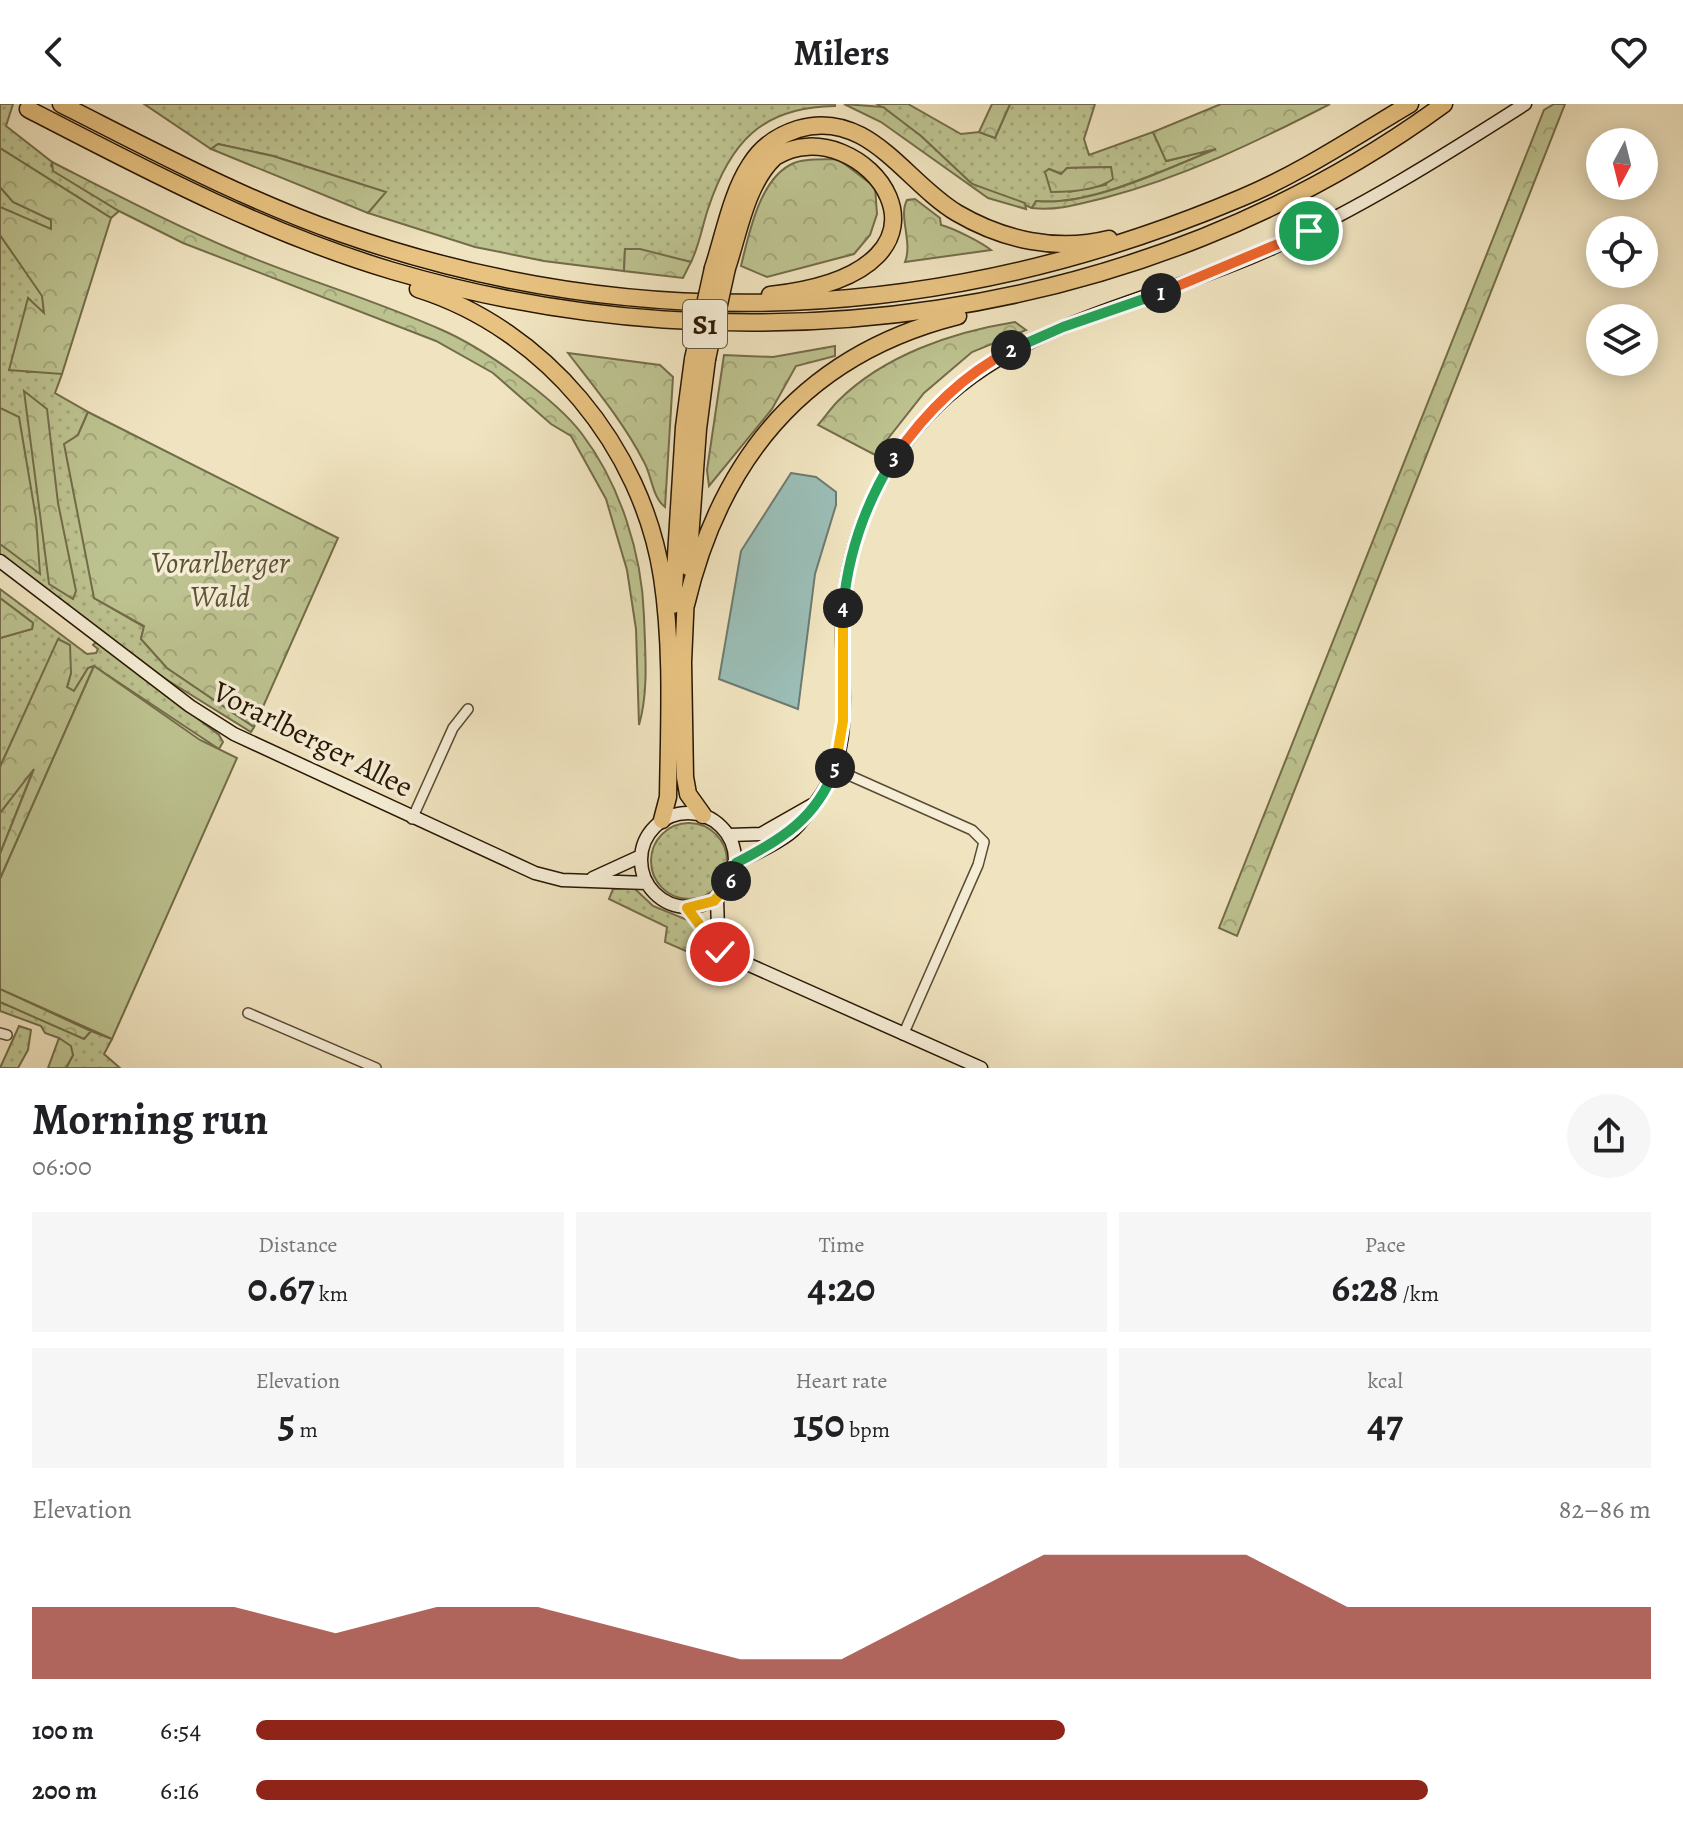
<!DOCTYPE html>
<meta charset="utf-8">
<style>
body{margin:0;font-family:Alegreya,serif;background:#f6f6f6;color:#202124;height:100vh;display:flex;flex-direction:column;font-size:30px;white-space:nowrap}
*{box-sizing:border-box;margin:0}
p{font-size:26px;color:#757577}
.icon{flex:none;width:44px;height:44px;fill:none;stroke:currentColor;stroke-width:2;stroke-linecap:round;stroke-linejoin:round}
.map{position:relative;height:964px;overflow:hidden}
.details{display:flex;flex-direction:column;background:#fff;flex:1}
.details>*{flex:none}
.needle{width:52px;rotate:187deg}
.tools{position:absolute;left:1586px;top:24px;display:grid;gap:16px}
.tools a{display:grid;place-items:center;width:72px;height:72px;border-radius:50%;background:#fff;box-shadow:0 4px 20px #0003;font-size:40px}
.pin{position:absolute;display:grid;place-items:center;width:68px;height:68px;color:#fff;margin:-34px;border:4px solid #fff;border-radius:50%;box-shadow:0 2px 8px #0007}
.km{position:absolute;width:40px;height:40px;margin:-20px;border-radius:50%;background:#222;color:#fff;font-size:22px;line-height:40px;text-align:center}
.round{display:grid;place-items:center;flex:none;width:84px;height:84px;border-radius:42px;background:#f6f6f6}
.summary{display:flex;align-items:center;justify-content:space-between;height:136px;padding:0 32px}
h1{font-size:44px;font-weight:600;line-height:60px}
.stats{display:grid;grid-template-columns:repeat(3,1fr);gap:12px;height:136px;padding:8px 32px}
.stats div{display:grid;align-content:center;border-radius:0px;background:#f6f6f6;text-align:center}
.stats b{font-size:40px;font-weight:600}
.stats small{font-size:22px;font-weight:400}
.stats p{font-size:22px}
.chart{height:224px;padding:16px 32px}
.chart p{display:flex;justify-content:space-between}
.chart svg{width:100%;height:144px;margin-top:8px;fill:#8f2418;opacity:.7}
ul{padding:0 32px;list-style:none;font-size:26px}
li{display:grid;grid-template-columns:128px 96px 1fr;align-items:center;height:60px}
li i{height:20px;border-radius:10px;background:#8f2418}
header{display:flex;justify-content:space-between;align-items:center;height:104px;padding:0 32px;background:#fff;font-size:36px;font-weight:600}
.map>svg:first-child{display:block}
.grass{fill:url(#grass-dots);stroke:#736c49;stroke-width:2;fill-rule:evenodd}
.forest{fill:url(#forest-crowns);stroke:#736c49;stroke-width:2}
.park{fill:#bdc390;stroke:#736c49;stroke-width:2}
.water{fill:#9bbeb7;stroke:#6d7b6f;stroke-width:2}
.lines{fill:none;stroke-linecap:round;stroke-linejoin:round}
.minor-casing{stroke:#5b4a32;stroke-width:12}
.secondary-casing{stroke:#291602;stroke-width:15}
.motorway-casing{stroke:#291602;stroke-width:19}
.minor{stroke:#f5edd6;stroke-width:9}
.secondary{stroke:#f5edd6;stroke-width:12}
.motorway{stroke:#e8c280;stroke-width:16}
.motorway-bridge-casing{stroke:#291602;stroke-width:19;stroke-linecap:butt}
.motorway-bridge{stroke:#e8c280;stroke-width:16}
.split-1-casing{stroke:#fff;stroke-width:16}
.split-2-casing{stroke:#fff;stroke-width:16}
.split-3-casing{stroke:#fff;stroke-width:16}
.split-4-casing{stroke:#fff;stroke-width:16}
.split-5-casing{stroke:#fff;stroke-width:16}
.split-6-casing{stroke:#fff;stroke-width:16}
.split-7-casing{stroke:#fff;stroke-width:16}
.split-1{stroke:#f0652b;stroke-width:10}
.split-2{stroke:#22a559;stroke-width:10}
.split-3{stroke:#f0652b;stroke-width:10}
.split-4{stroke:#22a559;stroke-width:10}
.split-5{stroke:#f5b400;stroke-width:10}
.split-6{stroke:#22a559;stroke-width:10}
.split-7{stroke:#f5b400;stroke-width:10}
.labels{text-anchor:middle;stroke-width:7;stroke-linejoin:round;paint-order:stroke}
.shield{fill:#f5edd6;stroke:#665642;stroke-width:2}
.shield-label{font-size:28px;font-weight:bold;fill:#291602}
.park-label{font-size:30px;font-style:italic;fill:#5d5334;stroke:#f5edd6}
.street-label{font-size:30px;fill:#291602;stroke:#f5edd6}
</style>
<header><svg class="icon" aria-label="back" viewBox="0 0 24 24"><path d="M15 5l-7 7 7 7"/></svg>Milers<svg class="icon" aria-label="heart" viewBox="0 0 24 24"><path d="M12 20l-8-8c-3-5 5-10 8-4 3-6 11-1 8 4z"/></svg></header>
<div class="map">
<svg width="1683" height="964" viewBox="0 0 1683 964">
<defs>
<pattern id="grass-dots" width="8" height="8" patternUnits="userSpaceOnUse" patternTransform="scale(2)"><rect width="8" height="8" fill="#bdc390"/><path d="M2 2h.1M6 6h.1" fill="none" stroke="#a2a77b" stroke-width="1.8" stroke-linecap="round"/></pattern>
<pattern id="forest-crowns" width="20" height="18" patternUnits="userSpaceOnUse" patternTransform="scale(2)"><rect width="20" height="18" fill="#bdc390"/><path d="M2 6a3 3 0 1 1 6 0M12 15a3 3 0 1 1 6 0" fill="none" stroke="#a2a77b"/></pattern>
</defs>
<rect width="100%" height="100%" fill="#f0e4c0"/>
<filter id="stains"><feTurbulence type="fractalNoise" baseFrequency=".0025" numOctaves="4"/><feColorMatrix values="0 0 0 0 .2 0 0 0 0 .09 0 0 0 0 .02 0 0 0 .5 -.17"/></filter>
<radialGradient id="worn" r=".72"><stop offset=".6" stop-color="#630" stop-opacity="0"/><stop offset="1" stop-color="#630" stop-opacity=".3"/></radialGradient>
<!-- grass -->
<path class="grass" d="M0,0H13L6,22L52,58L51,62L119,107L111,114L0,44Z
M144,0H835V2C762,3 730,38 708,105C702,123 699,142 691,158L625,145L624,167L544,157L475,143L368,109L385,88L273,52L218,40L211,45Z
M877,0H908L961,30L979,28L995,34L1010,0H1095L1084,35L1089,51L1153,28L1167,57L1226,41C1176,61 1089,103 1036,97L1032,104L972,80L921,32ZM1110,63L1106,81L1069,88L1049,65L1062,70L1067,64Z
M0,83L13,98L51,115V126L0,103Z
M0,131L43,192L44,211L29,195L27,268L51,266L62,270L55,289L88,308L78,331L94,494L144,523L141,535L167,564L254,623L251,628L164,574L0,450Z
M0,485L87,550L96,549L98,545L93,541L97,537L219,631L223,638L219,645L94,562L88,564L74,587L67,583L71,569L59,535L0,663V534L32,525L33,519L0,494Z
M35,661L0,750V709Z
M651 757a38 38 0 1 1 76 0a38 38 0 1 1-76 0Z
M634,784L653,802L690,817L721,855L722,863L665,838L667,823L609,795L613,785Z
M0,898L84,934L91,927L112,935L104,950L120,964H66L73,951L59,934L45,929L41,922L0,907Z
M19,922L31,926L28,946L18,964H0Z"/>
<!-- forest -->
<path class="forest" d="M844,0L883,3L921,32L972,80L1025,99L1026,105L988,94L881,18Z
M992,0H1010L995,34L979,28Z
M1221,0H1330C1256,38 1184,73 1104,94C1079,100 1057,107 1032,104L1036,97C1090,103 1166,65 1216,45L1166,57L1153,28Z
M1554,0H1565L1237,832L1219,824L1544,6Z
M218,40L273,52L386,88L368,109L211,45Z
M0,44L111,114L62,270L9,266L28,194L44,209L42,192L0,131V103L51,125V116L13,98L0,83Z
M838,55L875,83L877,110L870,131L854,150L767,173L741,162C749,129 760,73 794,59C806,54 825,56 838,55Z
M52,58C113,89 174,121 238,148C305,176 375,196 442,226C483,244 555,294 582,330C620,380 642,450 644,512C645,547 649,587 639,621L636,525L627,466L606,395L571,332L551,320L493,269L436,237L183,139L119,107L53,67Z
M1111,63L1113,75C1097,87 1070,88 1051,88L1045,68L1049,65L1061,70L1067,64Z
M915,95L940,114L941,121C953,124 981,138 991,146L905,158C913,138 898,112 907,96Z
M625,145H640L691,158L683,174L624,167Z
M1015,218L1026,226L972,248L924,289L875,351L818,321C825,313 831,304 838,297C884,251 953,228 1015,218Z
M835,242V252L796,262L772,305L709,382L707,366L724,251L773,253Z
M568,249L660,261L673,273L665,403C652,393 652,372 644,358C624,319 595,284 568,249Z
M24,287L47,305L58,399L76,487L73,495L49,480Z
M0,304L19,313L36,414L40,470L0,440Z
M88,308L338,434L254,623L167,564L141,535L144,522L94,494L64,340L78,331Z
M0,494L33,519L32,525L0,534Z
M58,535L70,541L71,569L67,583L74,587L88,564L94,562L0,775V750L34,665L0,709V663Z
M0,885L91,927L84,935L0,898Z
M59,934L71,942L73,951L66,964H48Z"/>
<!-- park -->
<path class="park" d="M94,562L200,636L237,654L112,935L0,885V775Z"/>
<!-- water -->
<path class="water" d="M791,369L816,373L836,388V401L815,470L798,605L719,575L741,447Z"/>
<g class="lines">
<!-- minor casing -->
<g class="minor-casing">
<path id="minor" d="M835,665L972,726L984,738L978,761L903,931
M412,715L453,624L468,605
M248,909L376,964
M0,929L7,931"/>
</g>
<!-- secondary casing -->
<g class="secondary-casing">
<path id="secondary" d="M0,457L190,602L234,630L535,769L562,776L647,779
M641 756a47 47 0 1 1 94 0a47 47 0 1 1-94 0Z
M729,731L761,730L812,701
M736,759C754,750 773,742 789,730C801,721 807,710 816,698C859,643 838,570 843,505C848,439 874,375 917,324C1004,219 1150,200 1268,146C1358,106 1442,53 1525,0
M593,774L641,752
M717,795L718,826L738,853
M687,804L720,848L981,964"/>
</g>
<!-- motorway casing -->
<g class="motorway-casing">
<path id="motorway" d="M61,0C152,46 243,95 340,129C642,235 948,218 1241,94C1301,69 1354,33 1410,0
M28,5C146,66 265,129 393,167C745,271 1145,219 1444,0
M713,164C724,131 731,90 750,61C761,43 779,31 798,25C868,4 905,78 957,109C1003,136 1057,148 1109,135
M727,164C739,129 746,80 775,53C860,0 994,166 770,191
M418,185C545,225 642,343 662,473C673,545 669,621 668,693L662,716
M688,463L698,325L707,255
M686,490L683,558L685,673L688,690L703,711
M673,501L684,323L693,255
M686,501C721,352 807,250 958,212"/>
</g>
<!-- minor -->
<use href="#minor" class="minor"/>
<!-- secondary -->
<use href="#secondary" class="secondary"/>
<!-- motorway -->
<use href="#motorway" class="motorway"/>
<!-- motorway-bridge casing -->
<g class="motorway-bridge-casing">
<path id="motorway-bridge" d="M693,255L713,164
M707,255L727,164"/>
</g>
<!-- motorway-bridge -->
<use href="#motorway-bridge" class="motorway-bridge"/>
</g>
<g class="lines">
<!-- split-1 casing -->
<g class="split-1-casing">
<path id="split-1" d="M1161,189L1309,127"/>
</g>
<!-- split-2 casing -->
<g class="split-2-casing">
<path id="split-2" d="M1011,246L1063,223L1161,189"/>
</g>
<!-- split-3 casing -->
<g class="split-3-casing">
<path id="split-3" d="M894,354C924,310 963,271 1011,246"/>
</g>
<!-- split-4 casing -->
<g class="split-4-casing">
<path id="split-4" d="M843,504C848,450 865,400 894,354"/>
</g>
<!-- split-5 casing -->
<g class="split-5-casing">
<path id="split-5" d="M835,664L843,617V504"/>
</g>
<!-- split-6 casing -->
<g class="split-6-casing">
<path id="split-6" d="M731,777L736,759C781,736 817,714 835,664"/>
</g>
<!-- split-7 casing -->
<g class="split-7-casing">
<path id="split-7" d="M720,848L687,804L714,797L731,777"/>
</g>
<!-- split-1 -->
<use href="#split-1" class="split-1"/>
<!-- split-2 -->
<use href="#split-2" class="split-2"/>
<!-- split-3 -->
<use href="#split-3" class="split-3"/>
<!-- split-4 -->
<use href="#split-4" class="split-4"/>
<!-- split-5 -->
<use href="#split-5" class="split-5"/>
<!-- split-6 -->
<use href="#split-6" class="split-6"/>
<!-- split-7 -->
<use href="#split-7" class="split-7"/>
</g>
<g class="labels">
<!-- shield labels -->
<rect class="shield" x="683" y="196" width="44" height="48" rx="6"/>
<g class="shield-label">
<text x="705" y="230">S1</text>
</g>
<!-- park labels -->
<g class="park-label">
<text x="220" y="469">Vorarlberger<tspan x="220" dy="34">Wald</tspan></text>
</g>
<!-- street labels -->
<g class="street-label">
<text transform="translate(313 635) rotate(27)" y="10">Vorarlberger Allee</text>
</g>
</g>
<rect width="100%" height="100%" filter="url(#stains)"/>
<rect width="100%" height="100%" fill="url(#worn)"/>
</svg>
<div class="tools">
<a><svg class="needle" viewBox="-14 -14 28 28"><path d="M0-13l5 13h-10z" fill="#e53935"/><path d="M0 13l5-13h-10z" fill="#757577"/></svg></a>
<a><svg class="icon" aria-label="locate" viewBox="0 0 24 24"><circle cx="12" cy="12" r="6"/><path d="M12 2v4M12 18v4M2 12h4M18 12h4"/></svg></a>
<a><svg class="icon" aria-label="layers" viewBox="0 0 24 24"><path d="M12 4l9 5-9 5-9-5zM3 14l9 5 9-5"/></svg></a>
</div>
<div class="pin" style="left:1309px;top:127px;background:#1e9e55"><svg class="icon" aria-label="arrive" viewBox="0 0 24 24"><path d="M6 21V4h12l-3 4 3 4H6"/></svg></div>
<div class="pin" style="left:720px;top:848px;background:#d93025"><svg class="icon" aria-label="check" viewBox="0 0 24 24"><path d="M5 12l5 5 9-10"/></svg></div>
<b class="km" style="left:1161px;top:189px">1</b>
<b class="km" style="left:1011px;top:246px">2</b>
<b class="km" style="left:894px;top:354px">3</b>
<b class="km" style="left:843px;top:504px">4</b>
<b class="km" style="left:835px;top:664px">5</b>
<b class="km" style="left:731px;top:777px">6</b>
</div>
<section class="details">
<div class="summary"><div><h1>Morning run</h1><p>06:00</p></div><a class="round"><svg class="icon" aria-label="share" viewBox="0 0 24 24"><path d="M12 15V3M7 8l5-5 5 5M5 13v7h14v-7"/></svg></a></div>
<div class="stats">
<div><p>Distance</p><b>0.67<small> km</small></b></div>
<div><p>Time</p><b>4:20</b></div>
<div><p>Pace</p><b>6:28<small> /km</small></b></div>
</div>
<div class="stats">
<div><p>Elevation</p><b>5<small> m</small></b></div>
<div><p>Heart rate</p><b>150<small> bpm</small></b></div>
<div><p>kcal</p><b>47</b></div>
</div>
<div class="chart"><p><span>Elevation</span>82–86 m</p>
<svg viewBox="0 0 160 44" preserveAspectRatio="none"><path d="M0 44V22L10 22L20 22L30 30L40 22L50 22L60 30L70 38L80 38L90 22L100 6L110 6L120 6L130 22L140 22L150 22L160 22V44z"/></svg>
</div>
<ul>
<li><b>100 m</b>6:54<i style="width:58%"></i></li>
<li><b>200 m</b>6:16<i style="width:84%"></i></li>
</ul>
</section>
